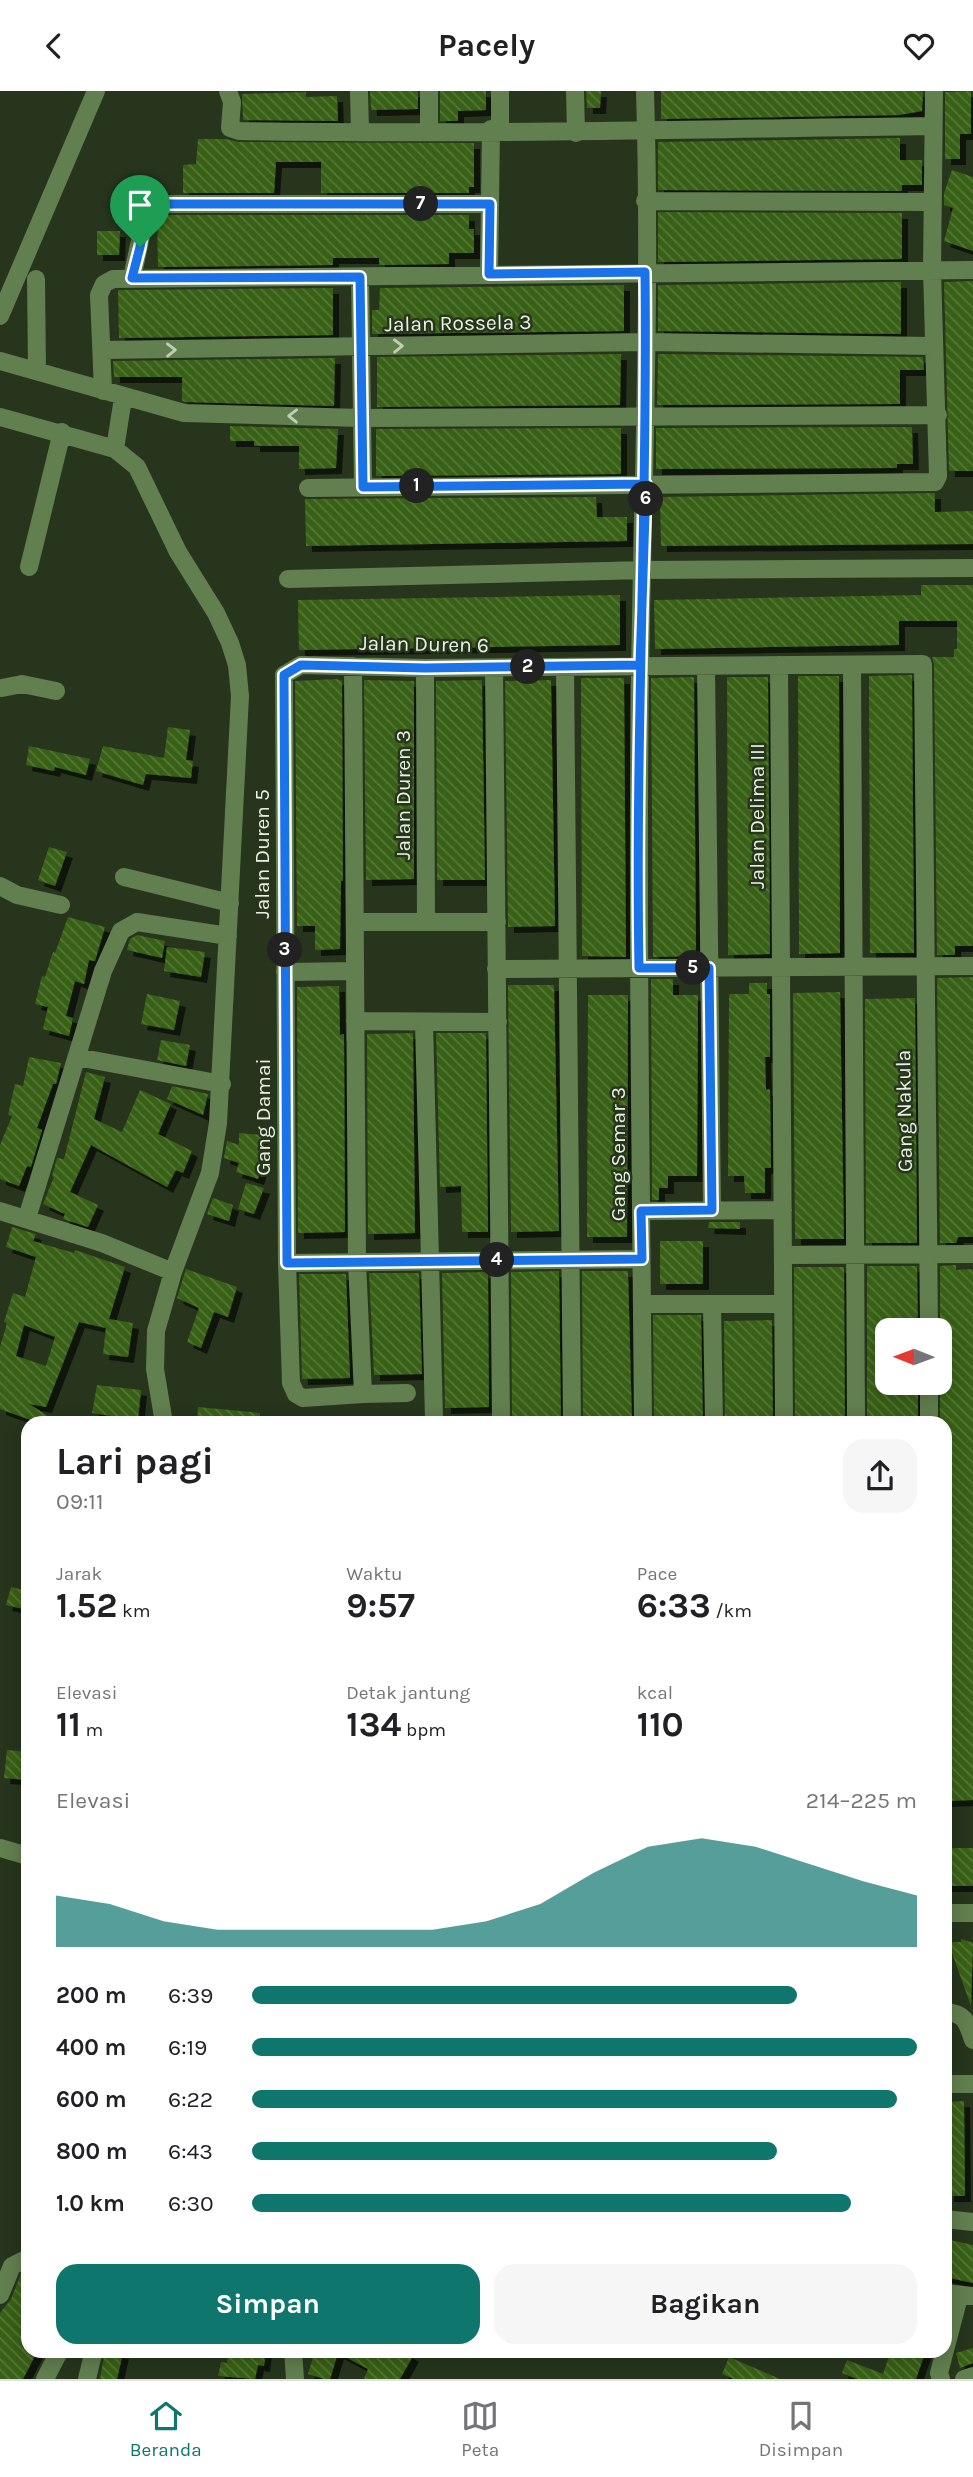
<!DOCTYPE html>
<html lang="id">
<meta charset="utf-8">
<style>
body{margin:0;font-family:Karla,sans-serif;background:#f6f6f6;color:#202124;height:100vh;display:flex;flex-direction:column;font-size:26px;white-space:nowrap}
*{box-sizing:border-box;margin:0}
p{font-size:23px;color:#757577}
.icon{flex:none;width:38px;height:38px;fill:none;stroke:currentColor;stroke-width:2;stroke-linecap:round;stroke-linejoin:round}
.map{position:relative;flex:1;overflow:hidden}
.details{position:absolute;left:21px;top:1325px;width:931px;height:942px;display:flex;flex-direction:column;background:#fff;border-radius:21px;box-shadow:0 4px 18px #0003}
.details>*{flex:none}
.needle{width:46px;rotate:271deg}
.tools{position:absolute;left:875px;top:1227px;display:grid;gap:14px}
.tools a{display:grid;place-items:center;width:77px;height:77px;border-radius:14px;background:#fff;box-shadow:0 4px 18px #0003;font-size:35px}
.pin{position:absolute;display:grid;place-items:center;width:60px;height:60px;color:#fff;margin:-72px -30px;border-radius:50% 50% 50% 0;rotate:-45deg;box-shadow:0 0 7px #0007}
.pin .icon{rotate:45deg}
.km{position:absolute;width:35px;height:35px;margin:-18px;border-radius:50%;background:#222;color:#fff;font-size:19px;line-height:35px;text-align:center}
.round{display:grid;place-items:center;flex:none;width:74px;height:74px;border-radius:21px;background:#f6f6f6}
.head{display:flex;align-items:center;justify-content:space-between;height:119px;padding:0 35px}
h1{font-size:38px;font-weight:700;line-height:52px}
.stats{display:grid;grid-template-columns:repeat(3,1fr);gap:10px;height:119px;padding:7px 35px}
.stats div{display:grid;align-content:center}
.stats b{font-size:35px;font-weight:700}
.stats small{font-size:19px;font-weight:400}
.stats p{font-size:19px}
.chart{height:196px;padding:14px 35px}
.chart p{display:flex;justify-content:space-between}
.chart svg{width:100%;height:126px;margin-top:7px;fill:#0f766e;opacity:.7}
.action{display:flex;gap:14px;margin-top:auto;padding:14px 35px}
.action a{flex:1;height:80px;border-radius:21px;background:#0f766e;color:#fff;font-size:28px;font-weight:700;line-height:80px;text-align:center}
.action a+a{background:#f6f6f6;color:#202124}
ul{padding:0 35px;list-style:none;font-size:23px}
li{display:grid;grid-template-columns:112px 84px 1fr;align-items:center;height:52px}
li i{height:18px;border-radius:9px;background:#0f766e}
header{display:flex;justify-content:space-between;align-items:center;height:91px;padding:0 35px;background:#fff;font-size:32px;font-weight:700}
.menu{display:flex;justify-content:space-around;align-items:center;height:98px;border-top:2px solid #e0e0e0;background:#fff;font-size:19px;color:#757577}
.menu a{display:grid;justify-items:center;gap:4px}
.menu .active{color:#0f766e}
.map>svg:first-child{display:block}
.building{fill:url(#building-back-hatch);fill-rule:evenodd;filter:url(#shadow)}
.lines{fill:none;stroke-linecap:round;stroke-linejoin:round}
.minor{stroke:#627f4f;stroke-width:18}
.oneway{stroke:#c0d0b7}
.route-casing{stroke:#fff;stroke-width:14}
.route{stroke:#1a73e8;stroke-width:9}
.labels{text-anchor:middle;stroke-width:5;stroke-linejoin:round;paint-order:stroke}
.street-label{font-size:21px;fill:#e8f2e3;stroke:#27351d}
</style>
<header><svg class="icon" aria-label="back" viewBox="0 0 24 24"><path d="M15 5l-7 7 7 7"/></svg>Pacely<svg class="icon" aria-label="heart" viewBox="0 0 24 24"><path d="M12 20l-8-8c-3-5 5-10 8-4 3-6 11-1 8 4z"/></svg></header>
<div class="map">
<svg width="973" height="2288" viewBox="0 0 973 2288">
<defs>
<pattern id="building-back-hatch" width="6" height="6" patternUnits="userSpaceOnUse" patternTransform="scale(1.75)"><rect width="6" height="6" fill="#386014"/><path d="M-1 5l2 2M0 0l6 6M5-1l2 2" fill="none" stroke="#557736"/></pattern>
<filter id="shadow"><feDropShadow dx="6" dy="6" stdDeviation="0" flood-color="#0009"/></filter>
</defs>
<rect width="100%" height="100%" fill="#27351d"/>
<!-- building -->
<path class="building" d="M370,0H418V18L371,19Z
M440,0H486V19L458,20V30H440Z
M586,0H601L600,17H587Z
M661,0H920L923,1L922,20L899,24L661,28Z
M971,0V43H960V68H945V1Z
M306,1V6L337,5L338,30L243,29L242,3Z
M900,47V69H922V94H902V100L658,99V51Z
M198,48H226L239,51L474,52V96H469V102H321V71H276L274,102H183V74L196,73Z
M952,79L973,86V160L944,150L953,117L944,114V102Z
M658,121L902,122V166L901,168L658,171Z
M157,124H469V138H474V162H449V173L379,174V167H333V174L158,176Z
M97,140H120L119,164H97Z
M973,190V380H949L944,191Z
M901,191V243L658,240V194Z
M624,194V240L372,243V219H379L380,197Z
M333,197V244L119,247L118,199Z
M621,263L620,314L377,316V266Z
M658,263L923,266L924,279H900V313L657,314Z
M335,267L334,315L186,311L182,310V286H114L113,270Z
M230,335L338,338L336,377L299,378V355H254V350H230Z
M912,336L913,373H897V377L656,378V337Z
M621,337V383L376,385V338Z
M935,402V421L973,420V453L661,455L660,406Z
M596,406L597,426H627V450L306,455L305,408Z
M921,494H973V855H955V864H937L934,573L932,566H954V558H957V530H899V554L655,558L654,509L921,504Z
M620,504V554L299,559L298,509Z
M912,584L914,862H870L869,585Z
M798,585H839L840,862L799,863Z
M694,586L696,865L653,866L651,587Z
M727,586H768L770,863L728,864Z
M581,587H624L626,866L582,865Z
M337,588L342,590L343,790H341L340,858L315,859V835H297L295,590Z
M364,589L414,590V788L366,789Z
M482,589L485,789H437L436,590Z
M551,589L555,835L508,836L505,590Z
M168,636L190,639L186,669L193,670L191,687L146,683L143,694L96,680L103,655L164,667Z
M29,655L90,668L86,684L55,676L54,680L26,674Z
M49,756L67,761L55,795L38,789Z
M68,826L105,836L95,870L89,869L84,893L75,890L66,925L73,927L69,945L43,938L48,916L35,913L42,885L45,886L53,861L55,862Z
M137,844L165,850L162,867L127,859L130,848Z
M167,856L205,861L201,886L164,880Z
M973,886V1146H958L956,1152H940L937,887Z
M651,888H673V904H698L697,1085H668V1097H659V1109H652Z
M749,892H767V903H770V966H765L766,999L770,998L771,1077H765V1102H745L744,1085H728L729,903H749Z
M508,894H554L559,1140L511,1141Z
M339,895L340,944L344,943L345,1141L298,1142L297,896Z
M840,901L844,1148H795L793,902Z
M147,903L180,910L174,939L141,933Z
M588,904H628L627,1146H587Z
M915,907L917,1152H866L865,908Z
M413,942L415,1142L368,1143L367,943Z
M436,942H486L488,1141H462L461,1095L440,1096Z
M161,949L190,954L186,975L157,969Z
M29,966L61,972L56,993H53L37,1037L42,1039L31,1076L27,1075L19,1095L0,1088V1054L12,1025L8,1024L15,993L23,995Z
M86,981L105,986L94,1028L122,1041L140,999L171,1013L158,1043L192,1060L183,1082L176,1079L167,1096L91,1054L70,1101L98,1114L88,1136L63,1128L65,1123L43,1113L54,1086L52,1085L57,1067L64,1068Z
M172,995L208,1003L203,1024L167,1008Z
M239,1042L262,1044L260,1061L266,1063L258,1088L236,1081L239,1072L224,1067L227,1050L239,1054Z
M246,1092L264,1097L254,1123L238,1118Z
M213,1107L233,1114L229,1130L207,1123Z
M709,1131H740V1138L708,1137Z
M12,1136L36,1143L33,1150L74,1162L75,1159L125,1176L109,1228L133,1232L128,1266L103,1263L106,1237L79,1231L46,1316L29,1313L59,1332H39L0,1318V1256L7,1232L4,1231L13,1202L25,1206L36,1166L6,1156ZM24,1234L55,1246L46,1275L16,1265Z
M660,1150H703V1193H660Z
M956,1174V1179L973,1178V1709L945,1710V1332H940V1175Z
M867,1175H917L918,1239H887V1292H918V1331L867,1332Z
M794,1176H844L845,1332H795Z
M186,1178L237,1196L228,1226L214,1221L201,1257L187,1251L199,1217L177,1207Z
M559,1180L561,1332H512L511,1181Z
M582,1180H628L632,1332H583Z
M488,1181L489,1316L445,1317L442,1182Z
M369,1182H419L422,1283L374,1284Z
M299,1183H346L350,1287L302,1288Z
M653,1224H701L703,1332H654Z
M772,1229L773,1332H725L724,1230Z
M97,1294L141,1299L138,1329L92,1322Z
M198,1316L260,1322V1332H197Z
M11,1496L28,1500V1519L6,1514Z
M7,1659L28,1661V1689L4,1687Z
M945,1757H973V1795H945Z
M961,1848L973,1852L971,1915L948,1851H961Z
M964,2010L965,2105H948V2011Z
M945,2148L973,2154V2192L945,2186Z
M28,2180V2259H38L23,2288H0V2222L11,2208L21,2183Z
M973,2257V2272L960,2277L956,2262Z
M105,2259L123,2262L117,2288H100Z
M229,2259H266L264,2275L258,2274L255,2288L218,2285L221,2271L227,2272Z
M315,2259H403L413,2265L400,2288H364L368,2278L338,2262L330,2288H324L308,2283Z
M891,2259H926L916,2288H857L842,2282L847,2269L883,2283Z
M729,2266L780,2288H734L722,2283Z"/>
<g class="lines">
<!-- minor -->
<path class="minor" d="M228,0L232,11L230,37L239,40C470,44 701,38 933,35
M359,0L360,40
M500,0V39
M575,0L576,42
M429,40V0
M645,110L932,111
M489,183L491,38
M360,186L363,396
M132,187L147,117L153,113H490
M36,188L37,279
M0,225L96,0
M103,259L646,251L933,255
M0,270L184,322L361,327L938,324
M103,300L99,204L104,193L113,188L973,179
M0,326L115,358L137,376L178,461L216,522L230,552L237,574L240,605L218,1032L210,1082L173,1181L156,1240L155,1278L164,1332
M115,358L123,307
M308,397L935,391L938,385L932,179L934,0
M29,476L62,341
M288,488L644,479L973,477
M779,574L784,1332
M852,574L856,1332
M353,575L357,1171L363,1303L303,1307L296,1303L291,1292L287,1172L284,584L301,574L425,577L923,573L929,1239
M706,575L712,1120
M565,576L572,1332
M425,577L426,831
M494,577L501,1332
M2,597L22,593L56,600
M124,786L230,812
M0,795L17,804L61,814
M355,831H497
M496,878L973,875
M285,881L355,880
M355,930L498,931
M424,931L434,1328
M77,966L222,993
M0,1120L102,1152L173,1181
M641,1120L783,1119
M27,1127L103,880L121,840L137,831L228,845
M785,1164L973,1163
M287,1172L641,1168
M642,1213H783
M712,1214L714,1332
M929,1292V1332
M363,1303L407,1302
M643,1332C641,1082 637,832 640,582C643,388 651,194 645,0
M0,1757L28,1765
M945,1822H973
M945,1921C965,1922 967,1931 973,1949
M945,1993H973
M945,2128L973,2131
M945,2202L973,2205
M0,2204L12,2175L28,2167
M293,2259L295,2288
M45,2288L60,2259
M87,2288L94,2259
M941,2288L939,2282L959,2206
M964,2288L973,2285"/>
</g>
<!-- one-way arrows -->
<defs><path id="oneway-chevron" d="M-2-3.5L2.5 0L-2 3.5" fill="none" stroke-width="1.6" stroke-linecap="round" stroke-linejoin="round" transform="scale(1.75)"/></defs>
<g class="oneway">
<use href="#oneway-chevron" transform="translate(398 255) rotate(-1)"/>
<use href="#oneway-chevron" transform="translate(171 259) rotate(-1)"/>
<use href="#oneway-chevron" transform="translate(293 325) rotate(-179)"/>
</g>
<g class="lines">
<!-- route casing -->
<g class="route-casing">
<path id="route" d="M140,156L132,187L360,186L363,396L646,393L640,574L425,577L301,574L284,584L287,1172L642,1168L641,1120L712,1119L709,877H639C635,645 648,413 645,181L489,183L490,113H153L147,117L140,156"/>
</g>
<!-- route -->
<use href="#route" class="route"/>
</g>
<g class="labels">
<!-- street labels -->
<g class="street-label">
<text transform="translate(458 232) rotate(-1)" y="7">Jalan Rossela 3</text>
<text transform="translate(424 553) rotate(1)" y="7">Jalan Duren 6</text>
<text transform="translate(403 704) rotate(-90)" y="7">Jalan Duren 3</text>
<text transform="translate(757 725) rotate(-90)" y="7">Jalan Delima III</text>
<text transform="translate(262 763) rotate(-90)" y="7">Jalan Duren 5</text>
<text transform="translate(904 1020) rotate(-91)" y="7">Gang Nakula</text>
<text transform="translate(263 1026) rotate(-90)" y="7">Gang Damai</text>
<text transform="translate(618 1063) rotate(-90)" y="7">Gang Semar 3</text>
</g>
</g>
</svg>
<div class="tools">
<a><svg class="needle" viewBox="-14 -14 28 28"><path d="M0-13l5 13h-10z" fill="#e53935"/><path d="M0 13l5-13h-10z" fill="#757577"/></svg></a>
</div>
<div class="pin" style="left:140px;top:156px;background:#1e9e55"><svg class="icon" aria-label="arrive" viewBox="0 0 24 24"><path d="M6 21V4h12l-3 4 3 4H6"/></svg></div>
<b class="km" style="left:417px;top:395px">1</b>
<b class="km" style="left:528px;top:576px">2</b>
<b class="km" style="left:285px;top:859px">3</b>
<b class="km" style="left:497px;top:1169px">4</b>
<b class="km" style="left:693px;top:877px">5</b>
<b class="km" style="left:646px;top:408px">6</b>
<b class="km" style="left:421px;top:113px">7</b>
<section class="details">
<div class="head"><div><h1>Lari pagi</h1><p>09:11</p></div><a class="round"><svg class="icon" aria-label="share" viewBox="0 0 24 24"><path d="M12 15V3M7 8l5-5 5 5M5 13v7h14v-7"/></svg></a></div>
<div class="stats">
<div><p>Jarak</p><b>1.52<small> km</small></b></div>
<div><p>Waktu</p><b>9:57</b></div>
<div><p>Pace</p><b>6:33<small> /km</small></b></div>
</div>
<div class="stats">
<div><p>Elevasi</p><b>11<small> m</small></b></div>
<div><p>Detak jantung</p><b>134<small> bpm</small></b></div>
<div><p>kcal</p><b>110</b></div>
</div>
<div class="chart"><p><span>Elevasi</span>214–225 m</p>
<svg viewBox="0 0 160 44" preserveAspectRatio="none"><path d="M0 44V26L10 29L20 35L30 38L40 38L50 38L60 38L70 38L80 35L90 29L100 18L110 9L120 6L130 9L140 15L150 21L160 26V44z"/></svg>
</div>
<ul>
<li><b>200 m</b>6:39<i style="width:82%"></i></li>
<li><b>400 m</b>6:19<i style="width:100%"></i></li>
<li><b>600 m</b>6:22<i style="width:97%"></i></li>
<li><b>800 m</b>6:43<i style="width:79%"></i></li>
<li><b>1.0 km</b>6:30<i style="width:90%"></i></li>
</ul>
<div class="action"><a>Simpan</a><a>Bagikan</a></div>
</section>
</div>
<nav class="menu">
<a class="active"><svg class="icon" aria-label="home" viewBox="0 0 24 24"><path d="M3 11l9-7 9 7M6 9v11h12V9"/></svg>Beranda</a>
<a><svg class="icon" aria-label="map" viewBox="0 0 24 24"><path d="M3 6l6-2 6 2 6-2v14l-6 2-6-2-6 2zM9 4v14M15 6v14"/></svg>Peta</a>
<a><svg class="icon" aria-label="saved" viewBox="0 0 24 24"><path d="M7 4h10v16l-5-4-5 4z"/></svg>Disimpan</a>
</nav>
